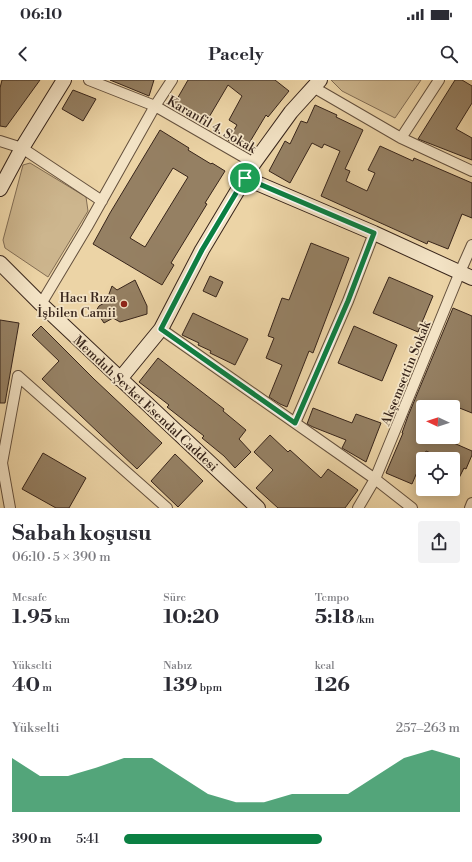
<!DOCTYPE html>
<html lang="tr">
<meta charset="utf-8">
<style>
body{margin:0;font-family:"Libre Bodoni",serif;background:#f2f2f3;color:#2b2b33;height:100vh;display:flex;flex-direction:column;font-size:15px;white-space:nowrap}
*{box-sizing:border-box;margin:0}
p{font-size:13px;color:#7c7c81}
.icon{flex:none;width:22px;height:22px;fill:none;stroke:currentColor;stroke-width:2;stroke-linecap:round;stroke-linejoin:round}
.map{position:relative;height:428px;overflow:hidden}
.side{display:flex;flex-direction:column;background:#fff;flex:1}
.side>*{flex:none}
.needle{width:26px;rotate:274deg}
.buttons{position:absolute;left:416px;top:320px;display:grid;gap:8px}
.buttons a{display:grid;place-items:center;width:44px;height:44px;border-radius:4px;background:#fff;box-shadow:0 2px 10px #0003;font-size:20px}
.pin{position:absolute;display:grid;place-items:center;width:34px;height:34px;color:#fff;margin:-17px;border:2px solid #fff;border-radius:50%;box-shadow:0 1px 4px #0007}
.round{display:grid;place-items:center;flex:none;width:42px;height:42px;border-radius:4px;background:#f2f2f3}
.headline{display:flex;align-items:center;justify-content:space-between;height:68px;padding:0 12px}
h1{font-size:22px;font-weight:700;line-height:30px}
.metrics{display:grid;grid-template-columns:repeat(3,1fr);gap:6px;height:68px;padding:4px 12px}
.metrics div{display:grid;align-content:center}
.metrics b{font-size:20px;font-weight:700}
.metrics small{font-size:11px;font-weight:400}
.metrics p{font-size:11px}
.chart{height:112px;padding:8px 12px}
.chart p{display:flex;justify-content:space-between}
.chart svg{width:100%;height:72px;margin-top:4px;fill:#0b8043;opacity:.7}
ul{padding:0 12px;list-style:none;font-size:13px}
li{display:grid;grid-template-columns:64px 48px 1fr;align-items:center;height:30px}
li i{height:10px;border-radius:5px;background:#0b8043}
.status{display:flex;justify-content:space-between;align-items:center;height:28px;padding:0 20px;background:#fff;direction:ltr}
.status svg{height:11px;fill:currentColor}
header{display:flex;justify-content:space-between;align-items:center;height:52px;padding:0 12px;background:#fff;font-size:18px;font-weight:700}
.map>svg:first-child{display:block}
.green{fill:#cdb68e;stroke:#826d54}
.building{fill:#958063;stroke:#37241a;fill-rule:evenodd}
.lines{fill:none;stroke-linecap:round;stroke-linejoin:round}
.street-casing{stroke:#64503d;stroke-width:12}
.secondary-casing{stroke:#37241a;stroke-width:16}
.street{stroke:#f3e3c5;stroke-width:10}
.secondary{stroke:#f3e3c5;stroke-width:14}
.route-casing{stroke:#fff;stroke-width:8}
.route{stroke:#0b8043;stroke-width:5}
.poi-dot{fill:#8f2418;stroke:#f3e3c5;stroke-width:1.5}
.labels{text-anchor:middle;stroke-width:3.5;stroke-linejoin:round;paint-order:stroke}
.street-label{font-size:13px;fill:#37241a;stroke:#f3e3c5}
.poi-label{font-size:13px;fill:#37241a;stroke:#f3e3c5;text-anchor:end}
</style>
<div class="status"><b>06:10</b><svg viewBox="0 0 49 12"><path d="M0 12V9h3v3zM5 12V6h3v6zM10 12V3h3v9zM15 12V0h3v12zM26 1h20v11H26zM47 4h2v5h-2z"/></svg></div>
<header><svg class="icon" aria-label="back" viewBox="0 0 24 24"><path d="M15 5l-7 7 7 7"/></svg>Pacely<svg class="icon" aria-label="search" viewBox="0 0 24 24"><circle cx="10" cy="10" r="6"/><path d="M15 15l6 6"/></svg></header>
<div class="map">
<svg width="472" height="428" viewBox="0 0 472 428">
<rect width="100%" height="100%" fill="#ecd4a6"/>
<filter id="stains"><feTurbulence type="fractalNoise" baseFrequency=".005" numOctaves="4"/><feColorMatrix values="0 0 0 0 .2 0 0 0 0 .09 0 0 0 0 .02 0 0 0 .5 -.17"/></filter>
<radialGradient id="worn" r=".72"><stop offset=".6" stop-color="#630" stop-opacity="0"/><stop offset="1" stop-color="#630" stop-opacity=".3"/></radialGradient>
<!-- green -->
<path class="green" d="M331,0H421L395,38L342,11Z
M30,83L86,117L88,131L48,197L5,168L3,160L23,85Z"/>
<!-- building -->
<path class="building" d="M2,0H40L6,47L0,46V8Z
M110,0H154L149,16Z
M188,0H275L289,11L268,37L266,35L245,70L228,60L237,45L229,40L242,16L228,5L205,44L173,26Z
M455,0H462L472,6V23L456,49L472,58V80L418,59Z
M73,10L96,19L83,41L62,29Z
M315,25L337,35L336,37L363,50L345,89L350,91L346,101L367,111L375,93L368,90L380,66L413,81L414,78L472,103V138L462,134L448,169L428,161L427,164L321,116L340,71L324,64L322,68L312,63L290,103L269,91L285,61L290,64L301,41L307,43Z
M160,50L189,68L188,70L211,84L212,83L225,91L205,123L207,124L171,183L174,185L162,205L93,164L110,133ZM173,88L188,97L145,167L130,158Z
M311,163L349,178L313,273L309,271L287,327L280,324L269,317L282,285L266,278L274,258L268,256L282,218L289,220Z
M210,196L223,202L216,217L203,211Z
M389,197L433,216L418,252L373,233Z
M135,200L147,226V234L120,242L113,238L104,243L96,231L99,226L106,222L112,206L117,210Z
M453,228L472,236V333L457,327H423V357H440L472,371V375L466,389L464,388L453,410V379H444L426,371L412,404L386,393L403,353H402L408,336Z
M193,233L248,259L235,285L210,273L211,271L198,265L199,263L182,255Z
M0,240L19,243L5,323H0Z
M41,246L94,299L162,363L137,389L42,299L59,281L32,255Z
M354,246L397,265L382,301L338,283Z
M158,278L224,329L223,331L246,350L239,359L251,372L235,388L224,376L202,358L204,356L167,327L169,325L139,302Z
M313,328L352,343L356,334L381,343L366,382L342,368L346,360L313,347L307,344Z
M270,355L288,372L290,370L321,398L328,389L358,410L345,428H278L256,408L273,390L254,372Z
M43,373L86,398L69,428H56L22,409Z
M175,374L203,401L178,427L151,401Z"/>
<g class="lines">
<!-- street casing -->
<g class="street-casing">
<path id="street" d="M89,0L155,26L254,83
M313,7L401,58L472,91
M401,58L439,0
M0,61L22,68L102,121
M41,224L87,147L155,26L172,0
M161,249L375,399L412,428
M18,296L167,428
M295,343L348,221L374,153
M10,428L2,383L18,296
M358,428L375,399L460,192L472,165
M470,428L472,423"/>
</g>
<!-- secondary casing -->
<g class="secondary-casing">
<path id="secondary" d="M245,98L374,153L472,198
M0,109L22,68L64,0
M0,183L41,224L258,428
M120,299L161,249L202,170L254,83L291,32L320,0"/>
</g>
<!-- street -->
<use href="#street" class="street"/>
<!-- secondary -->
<use href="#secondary" class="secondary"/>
</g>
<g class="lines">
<!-- route casing -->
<g class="route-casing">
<path id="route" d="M245,98L374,153L348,221L295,343L161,249L202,170Z"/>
</g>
<!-- route -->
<use href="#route" class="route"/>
</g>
<!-- markers -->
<circle class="poi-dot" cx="124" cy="224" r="4"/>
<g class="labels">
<!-- street labels -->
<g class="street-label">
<text transform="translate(212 44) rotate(30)" y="5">Karanfil 4. Sokak</text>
<text transform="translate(405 293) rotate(-68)" y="5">Akşemsettin Sokak</text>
<text transform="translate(146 323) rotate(43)" y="5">Memduh Şevket Esendal Caddesi</text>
</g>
<!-- poi labels -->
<g class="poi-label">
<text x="116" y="222">Hacı Rıza<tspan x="116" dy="15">İşbilen Camii</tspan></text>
</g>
</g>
<rect width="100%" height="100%" filter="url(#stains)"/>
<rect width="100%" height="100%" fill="url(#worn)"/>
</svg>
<div class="buttons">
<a><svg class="needle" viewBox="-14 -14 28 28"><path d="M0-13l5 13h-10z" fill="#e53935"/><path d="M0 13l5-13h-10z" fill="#7c7c81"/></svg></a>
<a><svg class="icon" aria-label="locate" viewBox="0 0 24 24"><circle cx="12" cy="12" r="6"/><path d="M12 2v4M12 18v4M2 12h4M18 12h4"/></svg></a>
</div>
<div class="pin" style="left:245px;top:98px;background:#1e9e55"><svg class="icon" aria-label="arrive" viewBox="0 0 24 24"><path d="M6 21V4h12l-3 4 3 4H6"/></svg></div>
</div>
<section class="side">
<div class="headline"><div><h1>Sabah koşusu</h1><p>06:10 · 5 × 390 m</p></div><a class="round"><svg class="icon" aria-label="share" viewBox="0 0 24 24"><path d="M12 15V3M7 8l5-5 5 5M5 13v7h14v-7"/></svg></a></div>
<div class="metrics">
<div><p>Mesafe</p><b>1.95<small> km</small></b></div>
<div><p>Süre</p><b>10:20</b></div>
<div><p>Tempo</p><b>5:18<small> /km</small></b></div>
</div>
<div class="metrics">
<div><p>Yükselti</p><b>40<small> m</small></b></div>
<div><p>Nabız</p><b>139<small> bpm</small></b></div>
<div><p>kcal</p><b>126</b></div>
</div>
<div class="chart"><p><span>Yükselti</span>257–263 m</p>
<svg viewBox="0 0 160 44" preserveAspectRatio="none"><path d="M0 44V11L10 22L20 22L30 17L40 11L50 11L60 22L70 33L80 38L90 38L100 33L110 33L120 33L130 22L140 11L150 6L160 11V44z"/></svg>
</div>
<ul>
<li><b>390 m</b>5:41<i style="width:59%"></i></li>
</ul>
</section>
